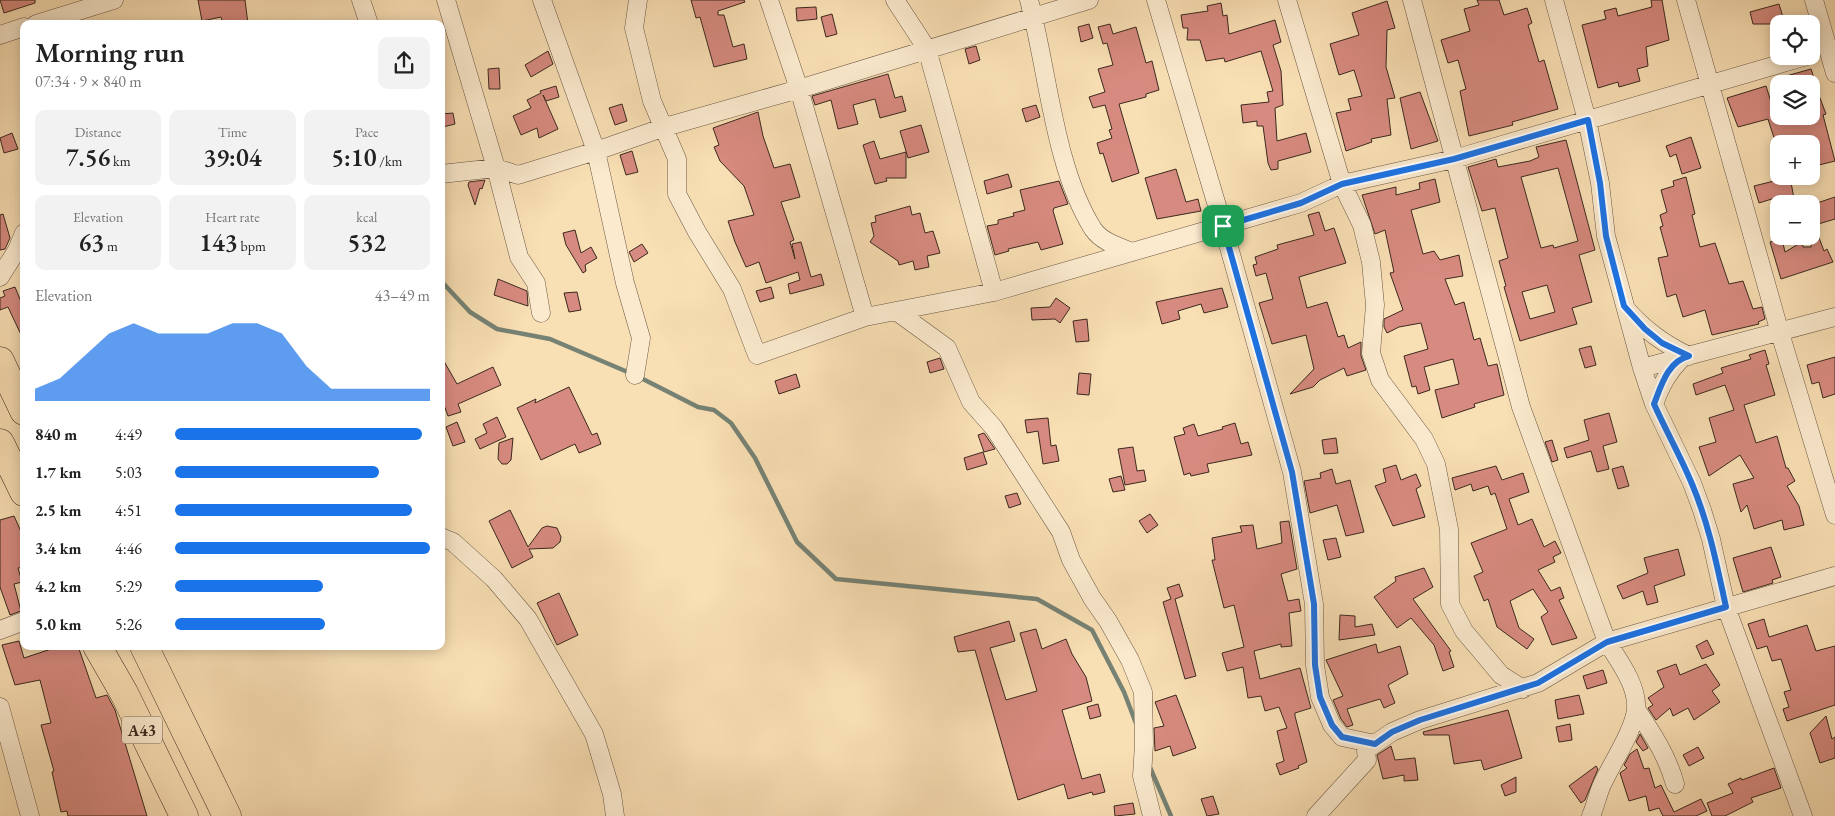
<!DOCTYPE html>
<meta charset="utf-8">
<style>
body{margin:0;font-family:"EB Garamond",serif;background:#f2f2f2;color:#222;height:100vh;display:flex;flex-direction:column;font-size:19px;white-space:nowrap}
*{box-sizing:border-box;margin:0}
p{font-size:16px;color:#767676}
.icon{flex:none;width:28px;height:28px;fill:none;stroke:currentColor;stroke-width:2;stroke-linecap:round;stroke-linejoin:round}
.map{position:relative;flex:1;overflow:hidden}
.details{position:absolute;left:20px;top:20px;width:425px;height:630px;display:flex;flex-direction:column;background:#fff;border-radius:10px;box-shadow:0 2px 12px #0003}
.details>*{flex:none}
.tools{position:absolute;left:1770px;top:15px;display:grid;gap:10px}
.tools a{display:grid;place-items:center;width:50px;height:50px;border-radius:10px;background:#fff;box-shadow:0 2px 12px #0003;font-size:25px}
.pin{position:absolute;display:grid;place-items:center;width:42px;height:42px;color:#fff;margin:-21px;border-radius:10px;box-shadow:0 2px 8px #0006}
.round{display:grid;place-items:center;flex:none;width:52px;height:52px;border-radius:10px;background:#f2f2f2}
.overview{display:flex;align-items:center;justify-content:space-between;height:85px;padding:0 15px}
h1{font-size:28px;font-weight:600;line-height:38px}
.stats{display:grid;grid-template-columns:repeat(3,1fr);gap:8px;height:85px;padding:5px 15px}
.stats div{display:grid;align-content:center;border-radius:10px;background:#f2f2f2;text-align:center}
.stats b{font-size:25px;font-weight:600}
.stats small{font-size:14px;font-weight:400}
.stats p{font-size:14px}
.chart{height:140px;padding:10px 15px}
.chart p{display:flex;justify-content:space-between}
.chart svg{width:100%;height:90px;margin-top:5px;fill:#1a73e8;opacity:.7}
ul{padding:0 15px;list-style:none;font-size:16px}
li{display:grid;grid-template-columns:80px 60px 1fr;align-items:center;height:38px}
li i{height:12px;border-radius:6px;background:#1a73e8}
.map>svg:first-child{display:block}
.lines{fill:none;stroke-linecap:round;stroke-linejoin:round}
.stream{stroke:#768274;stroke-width:4.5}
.building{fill:#d78a7f;stroke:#3b291f;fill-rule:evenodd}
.street-casing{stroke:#6a5644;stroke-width:19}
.highway-casing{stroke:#3b291f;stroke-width:29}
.street{stroke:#fbeace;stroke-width:18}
.highway{stroke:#f9dfb4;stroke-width:28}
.route-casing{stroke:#fff;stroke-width:10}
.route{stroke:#1a73e8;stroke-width:6}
.labels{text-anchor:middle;stroke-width:4.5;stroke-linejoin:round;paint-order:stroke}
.shield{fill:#fbeace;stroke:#756354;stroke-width:1}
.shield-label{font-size:16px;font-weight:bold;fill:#3b291f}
</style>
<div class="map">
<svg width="1835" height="816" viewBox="0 0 1835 816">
<rect width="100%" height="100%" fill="#f9dfb4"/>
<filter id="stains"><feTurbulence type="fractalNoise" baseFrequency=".004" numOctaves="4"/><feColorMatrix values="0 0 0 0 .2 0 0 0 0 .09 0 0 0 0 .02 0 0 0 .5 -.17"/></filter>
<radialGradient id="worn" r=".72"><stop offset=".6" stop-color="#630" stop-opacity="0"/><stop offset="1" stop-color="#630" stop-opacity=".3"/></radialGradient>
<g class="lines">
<!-- stream -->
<path class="stream" d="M441,281L470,312L497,329L550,339L630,373
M637,376L698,407L714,410L731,423L755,458L797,542L836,579L1037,599L1092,630L1124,692L1137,726
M1149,765L1171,816"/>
</g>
<!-- building -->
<path class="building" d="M0,0H35V3L4,13Z
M198,0H245L248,24H223L221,17L202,21Z
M691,0H744L745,2L718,11V15H724L733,47L744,44L747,59L714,67L700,17L696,18Z
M1477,0H1499L1504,15L1527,8L1532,23L1528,25L1539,62L1544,60L1558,109L1512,122L1513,125L1469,136L1460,91L1466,89L1458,60L1448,63L1441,40L1470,31L1464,9L1479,5Z
M1651,0H1662L1669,40L1646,47L1648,66L1637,69L1640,81L1619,87L1618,82L1598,88L1582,25L1606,19L1604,11L1616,8L1618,16L1652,7Z
M1387,1L1395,28L1387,30L1386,67L1395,98L1387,99L1391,135L1371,139L1372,142L1346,151L1336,113L1351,110L1348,99L1362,96L1354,70L1339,75L1330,44L1359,35L1352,13Z
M1221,3L1223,16L1227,15L1229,34L1275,20L1281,42L1273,45L1281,71L1283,105L1275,108L1277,141L1306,133L1311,152L1278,161V169L1271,170L1268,163L1263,126H1257V121L1243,123L1241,105L1269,102L1267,92L1273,91L1261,51L1225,62L1224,58L1206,61L1200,40H1187L1188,28H1183L1181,15L1208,11L1207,6Z
M1779,4L1785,24H1753L1750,12Z
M816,7L817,19L797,21L796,8Z
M832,14L837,34L826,37L821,17Z
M1089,24L1093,38L1081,42L1078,27Z
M1110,24L1113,34L1136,27L1146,63L1152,61L1159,90L1146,94V97L1119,104L1139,173L1112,182L1103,153L1100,154L1097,143L1112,138L1109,130L1112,129L1105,105L1093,108L1089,97L1105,92L1098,69L1113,65L1107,43L1103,44L1098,27Z
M976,46L980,60L969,64L965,49Z
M548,51L553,64L531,77L525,65Z
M499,68L500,89H489L488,69Z
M1811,69L1816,84H1772V80Z
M888,74L895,98L902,96L906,111L880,118L875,99L853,105L858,124L838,129L831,100L815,105L812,96Z
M1815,85L1826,114L1823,115L1835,161L1811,167V144H1776L1768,119L1738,127L1727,98L1766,86L1772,105L1774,109L1779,107V116H1811V86Z
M556,86L559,97L546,101L543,95L558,129L539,138L537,128L521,135L513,116L531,108L527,100L541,93L540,91Z
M1420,92L1438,141L1411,149L1400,98Z
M622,104L627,121L615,125L609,108Z
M1036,105L1040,117L1026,122L1022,109Z
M758,112L763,136L774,168L790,164L800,197L781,202L794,240L790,242L795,259L792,244L801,242L811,277L821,274L824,285L790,294L788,284L800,280L798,272L766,283L759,262L746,267L735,242L728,221L754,215L744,186L720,161L714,147L719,145L713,128Z
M453,113L455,124L443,127L441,114Z
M921,125L929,152L908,158L900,131Z
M12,133L18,149L4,153L0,138Z
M1691,137L1701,168L1682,174L1676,154L1670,157L1666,146Z
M1566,140L1595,250L1579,255L1592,302L1572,308L1577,324L1520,341L1504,287L1506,286L1499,261L1508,258L1495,208L1482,211L1468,167L1496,159L1498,167L1530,161L1539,157L1536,147ZM1558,168L1578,241L1554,248L1553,245L1541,248L1521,177ZM1547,285L1555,312L1530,319L1522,292Z
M874,141L880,159L906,152V178H886L887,181L875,184L863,145Z
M632,151L638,172L626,175L620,155Z
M1176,169L1186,202L1198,199L1201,211L1157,219L1145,178Z
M1008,174L1012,187L987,194L984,181Z
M1686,177L1695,214L1692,215L1700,247L1715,243L1729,284L1743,281L1753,309L1762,307L1765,319L1758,322L1759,324L1712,335L1705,310L1683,317L1676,294L1667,297L1658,258L1668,256L1660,227L1663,226L1660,215L1667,212L1661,190L1674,186L1673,181Z
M1790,177L1795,204H1777L1775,198L1759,203L1754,186Z
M1435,179L1440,202L1411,210L1423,254L1434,251L1440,260L1459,255L1463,276L1445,279L1455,305L1464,302L1474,340L1480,338L1488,366L1497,364L1504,395L1474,404L1475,407L1442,418L1435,390L1459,384L1453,359L1424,367L1430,390L1418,394L1416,386L1412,387L1404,356L1428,349L1421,323L1399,327L1387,333L1384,327V319L1403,310L1390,273L1394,272L1385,230L1375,234L1362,195L1396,187V195L1420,189L1419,183Z
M485,180L482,189L480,188L475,205L468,185L469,182Z
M1059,181L1068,204L1054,208L1053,211L1063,244L1041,250L1038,242L1008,249L1009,251L995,255L987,226L998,224V220L1014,216L1013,213L1025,210L1020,190Z
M1835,197V219L1815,225L1811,205Z
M910,206L912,215L920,213L925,233L933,231L940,253L927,256L929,267L915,270L913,261L899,265L898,261L870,242L874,236L871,223L876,222L875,216Z
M1319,212L1325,231L1334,228L1346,263L1299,277L1307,308L1327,302L1338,337L1344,335L1348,348L1361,342V356L1366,370L1347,376L1344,368L1320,380L1313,387L1290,394L1314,369L1306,335L1272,344L1259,303L1273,299L1266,273L1256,276L1253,265L1257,264L1255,257L1278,249L1277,245L1314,235L1308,215Z
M3,214L10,238L5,249L0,250V215Z
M1812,219L1824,251L1827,249L1833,262L1781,279L1770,242L1782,239L1785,252L1802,242L1803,247H1811Z
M575,230L581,253L591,247L597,258L585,265L586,271L583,273L566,245L563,233Z
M642,244L648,253L634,262L629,252Z
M498,279L527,291L528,306L494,295Z
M15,287L24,309V341L8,307L0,310V298L5,296L3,291Z
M771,287L774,298L760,302L756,291Z
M1222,288L1228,307L1204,313L1201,304L1178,311L1180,319L1162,324L1156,302Z
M577,292L581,310L569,312L564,293Z
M1056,298L1070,308L1060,323L1055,319L1032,320L1031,308L1050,307Z
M1087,319L1089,341L1076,342L1073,321Z
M1591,346L1596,365L1585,368L1579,349Z
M1765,350L1769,364L1766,365L1775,395L1744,405L1756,443L1777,436L1786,468H1788L1795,481L1787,486L1799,506L1804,525L1784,530L1782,520L1754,529L1747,505L1741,512L1733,484L1754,478L1740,455L1709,476L1699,447L1716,442L1709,418L1734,410L1725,385L1696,395L1693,384L1723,373L1721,368L1751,359L1749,355Z
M441,356L457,384L493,367L501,385L458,404L461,412L448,416L441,397Z
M1835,357V394L1823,398L1819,382L1812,384L1807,365Z
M940,358L944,369L930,373L927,362Z
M1079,373L1091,374L1089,395L1077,394Z
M796,374L800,387L779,394L775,381Z
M569,387L592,435L597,433L601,444L579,453L575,444L541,460L517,408L536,399L535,403Z
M1609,413L1617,442L1603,446L1609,469L1597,472L1591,451L1567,458L1564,448L1589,440L1584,420Z
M497,417L506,437L480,449L475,439L487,433L483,424Z
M1048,418L1051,446L1056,445L1059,461L1043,464L1038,431L1027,433L1025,420Z
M457,422L465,442L453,446L446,427Z
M1235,423L1241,444L1248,442L1252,455L1207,464L1209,472L1191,476L1190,473L1184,475L1174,437L1185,434L1183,428L1194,424L1198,436L1223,429L1222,427Z
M984,433L995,449L984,452L978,435Z
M513,438L511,460L507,464H502L498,459L499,443Z
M1336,438L1338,453L1324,454L1322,440Z
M1552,440L1558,460L1552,462L1545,442Z
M1133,447L1137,471L1144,470L1146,481L1125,485L1118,449Z
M983,452L987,464L967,470L964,458Z
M1396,465L1401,480L1416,474L1421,486L1416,489L1425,517L1393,526L1375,486L1386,482L1383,469Z
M1496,466L1502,480L1523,473L1529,492L1509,499L1518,525L1532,519L1544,547L1555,541L1561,553L1553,557L1555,562L1538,570L1551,591L1560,587L1564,598L1559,600L1577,638L1552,645L1541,617L1548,612L1533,589L1510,601L1519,628L1534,639L1527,649L1497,627L1488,599L1484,601L1474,576L1483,572L1471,543L1507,529L1495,493L1491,495L1488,486L1473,491L1471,484L1455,490L1452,478Z
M1623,466L1629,486L1618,489L1612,469Z
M1332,469L1336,484L1350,480L1364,532L1346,536L1337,505L1310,513L1304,481L1321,478L1320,473Z
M1121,476L1125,490L1113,492L1109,479Z
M1017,493L1021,504L1009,508L1005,496Z
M510,510L528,547L542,528L547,526L557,528L561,537L560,542L553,548L529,549L533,557L512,568L489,521Z
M1150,514L1158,525L1147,533L1139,521Z
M14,516L24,538V567L18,568L22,582L14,584L21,611L10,615L0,587V520Z
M1289,521L1297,569L1281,574L1288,601L1299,599L1301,611L1289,613L1292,646L1281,647V644L1254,651L1260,679L1300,668L1311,708L1295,713V716L1307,762L1298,766L1299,768L1280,775L1276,764L1284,761L1277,731L1287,728L1279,707L1265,711L1261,696L1248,698L1243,667L1227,671L1222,653L1244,647L1234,605L1224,608L1212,560H1215L1212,538L1242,532L1240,526L1253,525L1257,549L1282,543L1280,522Z
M1336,538L1341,557L1328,560L1323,540Z
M1771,547L1781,577L1772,580L1773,583L1743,592L1733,558Z
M1678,549L1685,575L1654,586L1658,602L1647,605L1643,591L1623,599L1617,586L1648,573L1644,558Z
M1424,568L1433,587L1413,599L1451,651L1449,652L1454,667L1443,671L1434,645L1411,618L1397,628L1374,597L1396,581L1395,577Z
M1179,584L1183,596L1175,599L1196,676L1185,679L1163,602L1171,599L1167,588Z
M559,593L578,635L557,645L537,603Z
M1340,615L1355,616V627L1372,624L1375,635L1339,640Z
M1764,619L1769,637L1807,625L1816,651L1835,646V705L1787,721L1783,709L1789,707L1784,692L1791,690L1781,659L1772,661L1767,646L1757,649L1748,624Z
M1009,621L1015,641L990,648L1006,700L1037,691L1020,633L1036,629L1042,649L1066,639L1072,654L1086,677L1092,701L1062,710L1082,779L1100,774L1105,792L1093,795L1092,792L1068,799L1064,784L1018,800L975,650L958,652L954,637Z
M1707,640L1714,654L1702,659L1696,646Z
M19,641L24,658L51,649L50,646H78L96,698L107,695L115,710L147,816H68L67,811L61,812L52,772L54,771L41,725L51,723L40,680L15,685L2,645Z
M1376,644L1378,653L1400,646L1408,674L1388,685L1395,703L1384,708L1380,699L1347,709L1353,725L1347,727L1341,719L1333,700L1343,696L1326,660Z
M1676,664L1680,675L1706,664L1720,685L1712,691L1720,702L1694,720L1688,708L1673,716L1670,708L1656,720L1648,708L1653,705L1648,698L1664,687L1657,671Z
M1603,670L1607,683L1587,689L1583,676Z
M1176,695L1196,748L1173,756L1170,746L1155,751L1154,728L1164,726L1155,702Z
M1579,695L1584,714L1558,719L1555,700Z
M1098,704L1101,716L1090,719L1087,707Z
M1508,710L1522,758L1484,770L1481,760L1454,764L1449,735H1424L1423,732Z
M1826,716L1832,739L1835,737V758L1820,763L1810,733Z
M1570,724L1572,740L1559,742L1556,727Z
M1640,734L1648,748L1643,751L1636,742Z
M1391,746L1395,760L1415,758L1418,780L1404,781V775L1383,779L1377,755Z
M1698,747L1704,758L1689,766L1683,755Z
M1637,749L1644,769L1649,768L1655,788L1661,785L1674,812L1701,799L1707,811L1696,816H1663L1659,808L1649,811L1646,796L1629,801L1620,773L1627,768L1624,765L1630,754Z
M1596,766L1598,769L1585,800L1581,803L1569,786Z
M1774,768L1781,788L1751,798L1753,802L1725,816H1712L1707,803L1733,793L1728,784L1741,778L1742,780Z
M1516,777V792L1505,796L1501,785Z
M1213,796L1219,814L1207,816L1201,799Z
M1133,803L1135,814L1115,816L1114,806Z"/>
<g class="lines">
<!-- street casing -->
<g class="street-casing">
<path id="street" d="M361,0L369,24
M446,0L496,168L519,257L536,283L541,313
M542,0L596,151L625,283L641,338L635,375
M638,0L634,28L652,101L677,159V194L697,232L732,289L757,355L865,317L994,292L1301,203L1342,184L1454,159L1807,56
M769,0L799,89L865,317
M895,0L927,49L994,292
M1029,0C1048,71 1054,167 1093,229C1102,242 1119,247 1132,252
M1156,0L1223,226L1292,472L1314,604L1315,665L1320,697L1332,725L1342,737L1375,744
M1287,0L1342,184L1362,225L1371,262L1375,305L1371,353L1380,380L1424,439L1436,464L1449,529L1450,604L1464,631L1480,650L1501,675L1523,689
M1412,0L1521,407L1607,642C1619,661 1638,686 1636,709C1634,731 1610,766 1601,787C1597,797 1595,807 1591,816
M1554,0L1587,120L1600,183L1606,236L1642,368L1654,404L1692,483L1702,510L1711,539L1726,607L1803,816
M1686,0L1780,333L1835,515
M1814,0L1835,73
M36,24L114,0
M0,35L24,27
M441,174L496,168L518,175L596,151L665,127L799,89L1089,0
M0,277L17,250L24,233
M1627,310C1646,331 1664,344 1689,356
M896,311L947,348L971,402L994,428L1061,532L1071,560L1092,598L1108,621L1130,660L1143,692L1144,744L1142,776L1152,816
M1642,368L1835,317
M1654,404C1661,385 1668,372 1682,358
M441,537L453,542L494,579L528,619L594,734L612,794L615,816
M0,630L24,621
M0,707L30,816
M1636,709C1652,733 1667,755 1675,784
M1316,816L1367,760L1366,750L1392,732L1420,720L1538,683L1607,642L1835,576"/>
</g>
<!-- highway casing -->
<g class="highway-casing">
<path id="highway" d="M0,361L24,411
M0,443L24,492
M97,646L124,693L184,816
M144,646L227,816"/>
</g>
<!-- street -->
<use href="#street" class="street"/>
<!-- highway -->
<use href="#highway" class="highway"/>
</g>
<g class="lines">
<!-- route casing -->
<g class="route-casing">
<path id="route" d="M1588,120L1600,183L1606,236L1624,306L1645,329L1662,343L1689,356C1668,361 1661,386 1654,404C1666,431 1681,457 1692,484C1709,524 1717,566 1726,607L1607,642L1538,683L1420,720L1392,732L1375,744L1342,737L1332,725L1320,697L1315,665L1314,604L1292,472L1223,226L1301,203L1342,184L1454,159Z"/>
</g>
<!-- route -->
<use href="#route" class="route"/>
</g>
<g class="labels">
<!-- shield labels -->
<rect class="shield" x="122" y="716.5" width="40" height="27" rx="4"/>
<g class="shield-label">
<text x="142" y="736">A43</text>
</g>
</g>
<rect width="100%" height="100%" filter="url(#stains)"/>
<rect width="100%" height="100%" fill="url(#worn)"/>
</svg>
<div class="tools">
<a><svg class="icon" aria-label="locate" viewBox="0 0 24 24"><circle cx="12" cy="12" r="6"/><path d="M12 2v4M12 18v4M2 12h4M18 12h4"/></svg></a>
<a><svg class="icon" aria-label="layers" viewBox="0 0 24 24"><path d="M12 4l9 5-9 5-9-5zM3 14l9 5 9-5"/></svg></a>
<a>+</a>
<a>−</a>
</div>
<div class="pin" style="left:1223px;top:226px;background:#1e9e55"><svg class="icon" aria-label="arrive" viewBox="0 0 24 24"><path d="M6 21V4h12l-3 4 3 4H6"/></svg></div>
<section class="details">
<div class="overview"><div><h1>Morning run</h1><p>07:34 · 9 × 840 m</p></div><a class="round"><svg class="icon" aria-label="share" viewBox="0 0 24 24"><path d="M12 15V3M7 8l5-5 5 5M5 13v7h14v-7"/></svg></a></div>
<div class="stats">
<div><p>Distance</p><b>7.56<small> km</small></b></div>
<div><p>Time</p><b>39:04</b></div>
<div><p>Pace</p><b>5:10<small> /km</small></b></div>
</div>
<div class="stats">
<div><p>Elevation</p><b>63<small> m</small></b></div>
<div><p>Heart rate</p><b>143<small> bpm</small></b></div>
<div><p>kcal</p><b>532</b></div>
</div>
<div class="chart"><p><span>Elevation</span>43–49 m</p>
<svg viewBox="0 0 160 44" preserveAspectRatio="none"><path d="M0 44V38L10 33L20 22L30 11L40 6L50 11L60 11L70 11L80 6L90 6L100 11L110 27L120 38L130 38L140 38L150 38L160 38V44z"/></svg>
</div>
<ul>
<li><b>840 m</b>4:49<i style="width:97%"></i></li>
<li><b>1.7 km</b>5:03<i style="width:80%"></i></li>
<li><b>2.5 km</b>4:51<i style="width:93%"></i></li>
<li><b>3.4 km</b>4:46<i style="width:100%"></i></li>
<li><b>4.2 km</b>5:29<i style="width:58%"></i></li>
<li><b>5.0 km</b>5:26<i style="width:59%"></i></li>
</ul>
</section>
</div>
